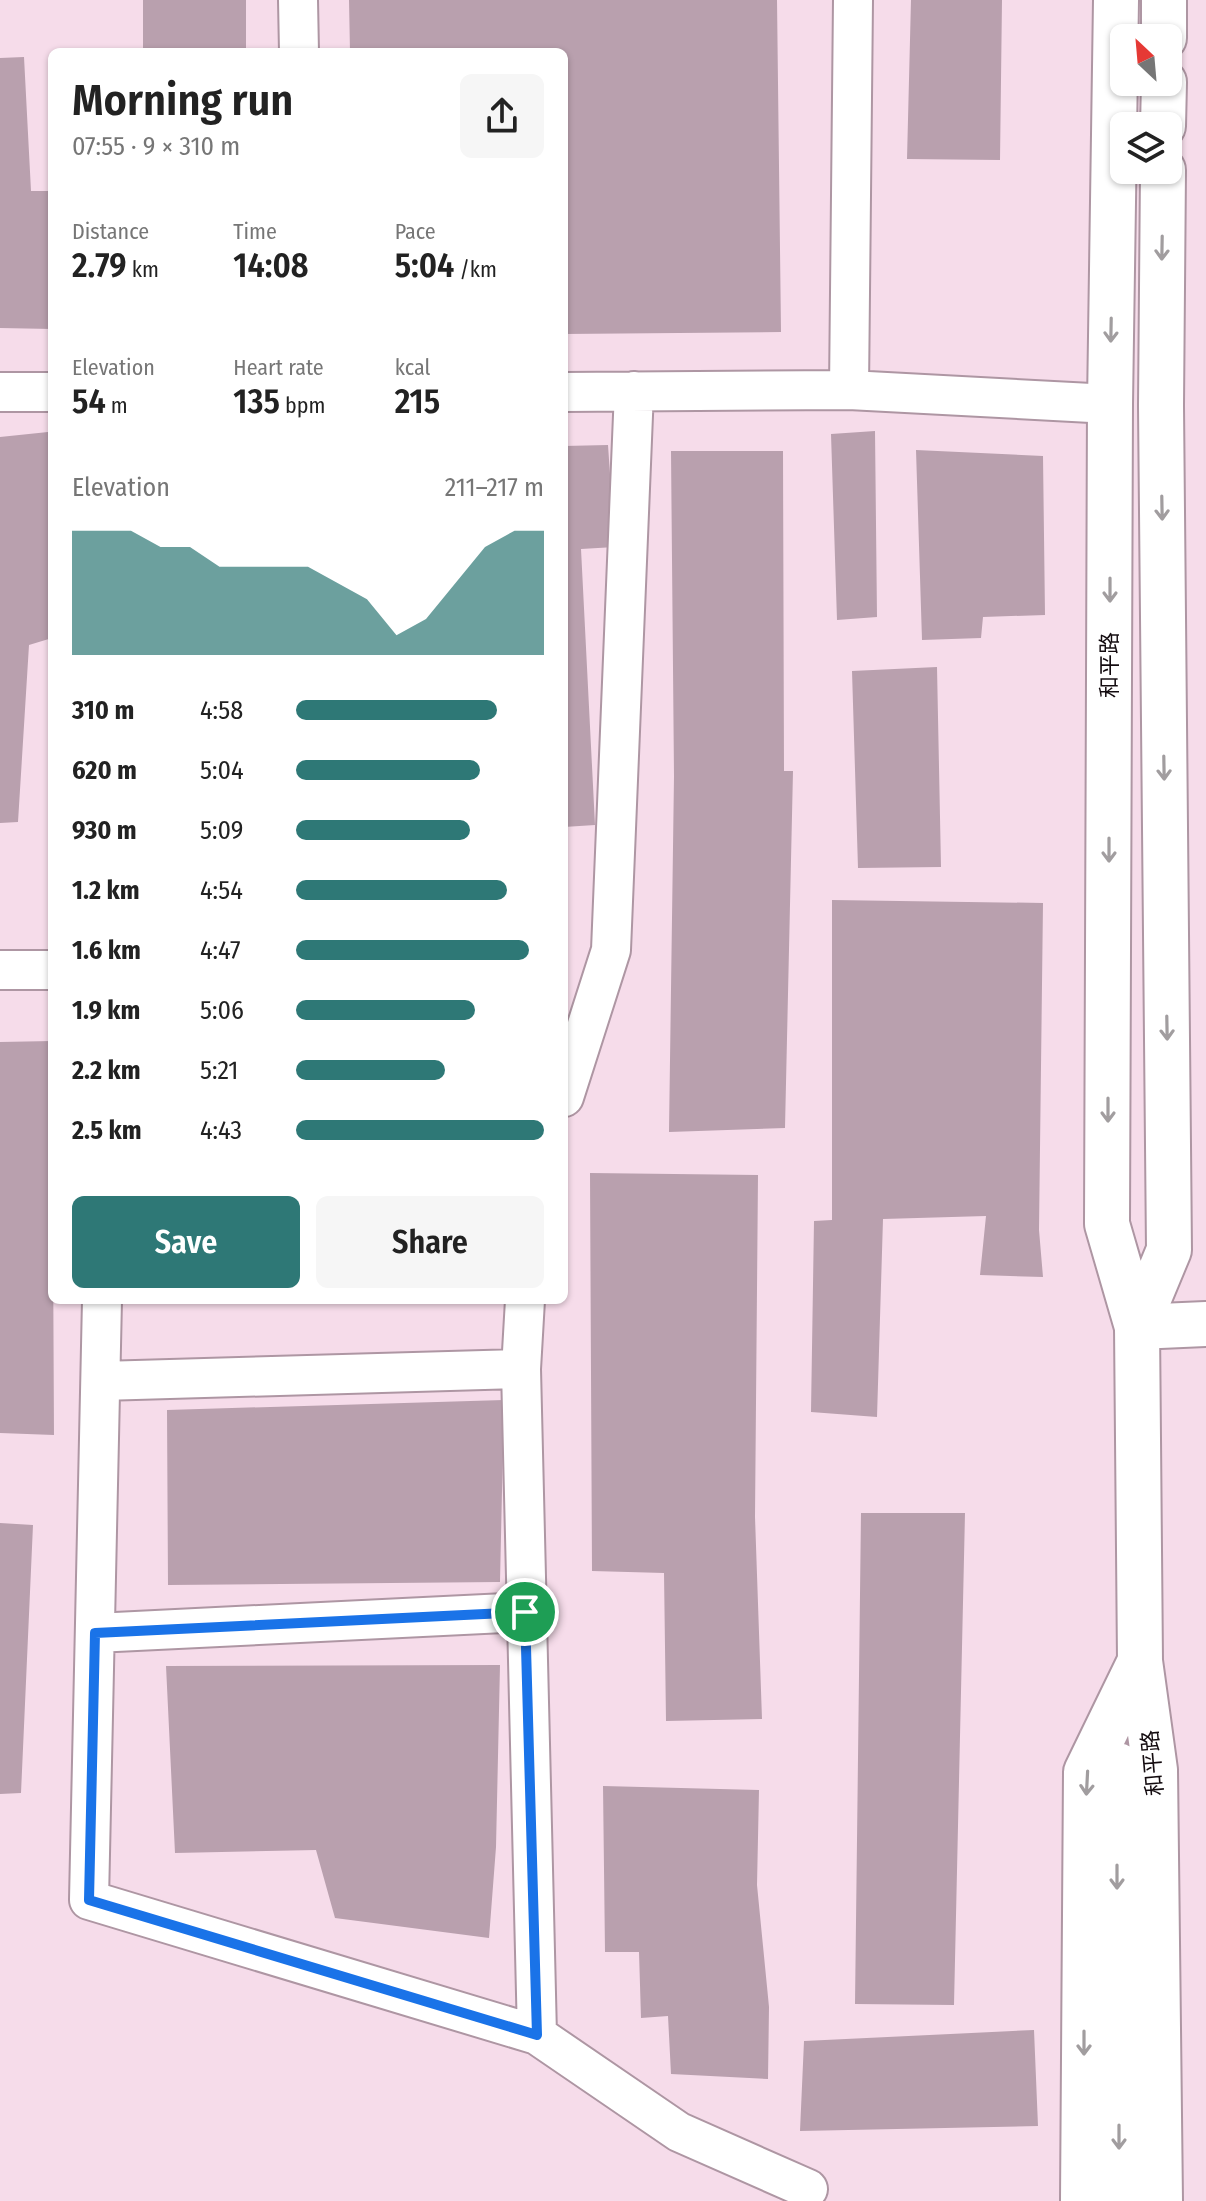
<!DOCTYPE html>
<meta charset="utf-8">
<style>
body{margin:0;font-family:"Fira Sans Condensed","Noto Sans SC",sans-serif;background:#f6f6f6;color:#222;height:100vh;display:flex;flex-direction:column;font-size:30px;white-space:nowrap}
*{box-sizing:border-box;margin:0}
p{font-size:26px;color:#767676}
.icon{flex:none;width:44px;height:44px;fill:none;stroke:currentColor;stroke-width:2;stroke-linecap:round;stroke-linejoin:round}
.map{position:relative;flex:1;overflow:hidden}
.sheet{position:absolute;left:48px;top:48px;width:520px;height:1256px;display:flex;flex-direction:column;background:#fff;border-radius:12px;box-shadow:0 2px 6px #0004}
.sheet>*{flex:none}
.needle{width:52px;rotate:334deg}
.tools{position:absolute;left:1110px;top:24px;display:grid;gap:16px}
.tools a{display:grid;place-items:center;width:72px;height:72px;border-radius:12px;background:#fff;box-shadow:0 2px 6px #0004;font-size:40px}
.pin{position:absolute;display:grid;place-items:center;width:68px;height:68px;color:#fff;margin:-34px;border:4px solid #fff;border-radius:50%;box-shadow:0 2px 8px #0007}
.round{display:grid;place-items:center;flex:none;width:84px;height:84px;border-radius:12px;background:#f6f6f6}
.headline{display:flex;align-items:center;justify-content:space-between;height:136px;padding:0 24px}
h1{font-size:44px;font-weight:600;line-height:60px}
.metrics{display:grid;grid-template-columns:repeat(3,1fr);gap:12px;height:136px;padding:8px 24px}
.metrics div{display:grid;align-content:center}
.metrics b{font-size:34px;font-weight:600}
.metrics small{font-size:22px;font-weight:400}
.metrics p{font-size:22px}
.chart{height:224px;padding:16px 24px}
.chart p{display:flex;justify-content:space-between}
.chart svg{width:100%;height:144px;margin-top:8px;fill:#2e7876;opacity:.7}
.primary-button{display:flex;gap:16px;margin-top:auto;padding:16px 24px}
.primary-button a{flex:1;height:92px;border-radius:12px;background:#2e7876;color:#fff;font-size:32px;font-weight:600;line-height:92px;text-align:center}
.primary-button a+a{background:#f6f6f6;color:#222}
ul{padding:0 24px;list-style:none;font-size:26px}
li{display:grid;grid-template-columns:128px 96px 1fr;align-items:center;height:60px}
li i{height:20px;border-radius:10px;background:#2e7876}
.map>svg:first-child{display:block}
.building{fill:#b9a0ae}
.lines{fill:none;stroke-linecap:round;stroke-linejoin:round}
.street-casing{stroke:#ae96a3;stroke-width:42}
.secondary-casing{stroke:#ae96a3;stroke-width:48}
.primary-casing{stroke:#ae96a3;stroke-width:48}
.street{stroke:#fff;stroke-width:38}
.secondary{stroke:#fff;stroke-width:44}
.primary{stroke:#fff;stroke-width:44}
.oneway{stroke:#a19d9f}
.route-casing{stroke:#fff;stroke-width:16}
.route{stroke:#1a73e8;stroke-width:10}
.labels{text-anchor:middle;stroke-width:6;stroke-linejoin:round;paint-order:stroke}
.street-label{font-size:22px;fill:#130b0f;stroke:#fff}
</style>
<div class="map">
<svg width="1206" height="2201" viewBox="0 0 1206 2201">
<rect width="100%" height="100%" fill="#f6dcea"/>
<!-- building -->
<path class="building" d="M143,0H246V52H143Z
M349,0H777L781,332L564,334V52H350Z
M911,0H1002L1000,160L907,159Z
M24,57L31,191H52V329L0,328V58Z
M875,431L877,617L837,620L831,434Z
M48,432L52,638L29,645L18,822L0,823V437Z
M608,445L615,547L581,549L595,825L564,827V446Z
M916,450L1043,456L1045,615L983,617L981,638L922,640Z
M671,451H783L784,771H793L785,1128L669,1132L674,776Z
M937,667L941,867L858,868L852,671Z
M832,900L1043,903L1039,1230L1043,1277L980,1275L986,1216L883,1219L877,1417L811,1412L814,1221L832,1220Z
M52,1041L54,1435L0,1433V1042Z
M590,1173L758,1175L755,1517L762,1719L666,1721L664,1573L592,1571Z
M504,1400L500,1582L168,1585L167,1410Z
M861,1513H965L954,2005L855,2004Z
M0,1523L33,1525L21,1793L0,1794Z
M500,1665L496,1847L489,1938L335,1918L316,1850L175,1853L166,1666Z
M603,1786L759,1790L757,1885L769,2007L768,2079L671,2074L668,2016L641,2018L639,1952H605Z
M1034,2030L1038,2126L800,2131L804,2041Z"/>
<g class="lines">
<!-- street casing -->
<g class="street-casing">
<path id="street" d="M298,0L299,52
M849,390L853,0
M0,392H52
M564,392L849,390L1110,404
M0,970H52
M564,1097L611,950L634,391
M102,1300L89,1900L537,2035L679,2132L808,2189
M525,1300L521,1369L537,2035
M101,1381L521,1369
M95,1633L525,1612"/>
</g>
<!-- secondary casing -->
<g class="secondary-casing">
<path id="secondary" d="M1137,1327L1206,1324"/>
</g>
<!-- primary casing -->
<g class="primary-casing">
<path id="primary" d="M1116,0L1110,404L1107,1224L1137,1327
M1164,38V0
M1163,126L1164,82
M1118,1765L1120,2201
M1083,2201L1086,1772L1140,1661
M1160,2201L1155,1770L1140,1661L1137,1327L1169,1250L1161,406L1163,170"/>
</g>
<!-- street -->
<use href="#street" class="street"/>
<!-- secondary -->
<use href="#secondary" class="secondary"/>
<!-- primary -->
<use href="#primary" class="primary"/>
</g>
<!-- one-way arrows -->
<defs><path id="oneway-shaft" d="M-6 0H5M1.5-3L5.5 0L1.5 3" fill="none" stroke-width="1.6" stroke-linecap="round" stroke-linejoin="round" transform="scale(2)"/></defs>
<g class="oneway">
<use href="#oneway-shaft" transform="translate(1162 248) rotate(91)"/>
<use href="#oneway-shaft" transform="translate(1111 330) rotate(91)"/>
<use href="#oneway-shaft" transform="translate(1162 508) rotate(89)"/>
<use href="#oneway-shaft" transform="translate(1110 590) rotate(90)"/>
<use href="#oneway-shaft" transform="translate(1164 768) rotate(89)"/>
<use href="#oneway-shaft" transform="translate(1109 850) rotate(90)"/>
<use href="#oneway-shaft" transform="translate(1167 1028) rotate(89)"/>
<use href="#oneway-shaft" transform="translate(1108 1110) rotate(90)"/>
<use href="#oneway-shaft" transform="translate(1087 1783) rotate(93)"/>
<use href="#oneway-shaft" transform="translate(1117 1877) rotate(90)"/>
<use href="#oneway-shaft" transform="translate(1084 2043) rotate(90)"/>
<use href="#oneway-shaft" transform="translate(1119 2137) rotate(90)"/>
</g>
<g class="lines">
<!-- route casing -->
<g class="route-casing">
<path id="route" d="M525,1612L537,2035L89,1900L95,1633Z"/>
</g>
<!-- route -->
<use href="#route" class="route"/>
</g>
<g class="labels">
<!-- street labels -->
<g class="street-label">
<text transform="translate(1109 665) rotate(-90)" y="8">和平路</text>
<text transform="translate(1152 1763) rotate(-95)" y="8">和平路</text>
</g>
</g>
</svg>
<div class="tools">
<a><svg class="needle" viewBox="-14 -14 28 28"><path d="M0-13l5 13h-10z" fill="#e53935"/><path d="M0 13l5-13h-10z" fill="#767676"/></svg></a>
<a><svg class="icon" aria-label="layers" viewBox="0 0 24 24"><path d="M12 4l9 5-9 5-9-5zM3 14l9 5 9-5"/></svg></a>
</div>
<div class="pin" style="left:525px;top:1612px;background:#1e9e55"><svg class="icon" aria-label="arrive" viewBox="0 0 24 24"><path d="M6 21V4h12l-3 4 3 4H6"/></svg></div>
<section class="sheet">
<div class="headline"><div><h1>Morning run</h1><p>07:55 · 9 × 310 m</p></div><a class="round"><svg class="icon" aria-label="share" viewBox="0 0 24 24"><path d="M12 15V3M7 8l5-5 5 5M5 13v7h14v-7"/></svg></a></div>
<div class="metrics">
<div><p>Distance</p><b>2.79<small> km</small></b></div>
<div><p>Time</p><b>14:08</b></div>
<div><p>Pace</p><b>5:04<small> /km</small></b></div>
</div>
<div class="metrics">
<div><p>Elevation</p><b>54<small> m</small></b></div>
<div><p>Heart rate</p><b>135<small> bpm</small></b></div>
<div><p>kcal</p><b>215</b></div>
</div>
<div class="chart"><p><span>Elevation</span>211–217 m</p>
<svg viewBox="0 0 160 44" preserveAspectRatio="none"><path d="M0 44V6L10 6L20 6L30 11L40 11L50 17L60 17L70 17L80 17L90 22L100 27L110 38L120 33L130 22L140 11L150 6L160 6V44z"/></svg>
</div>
<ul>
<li><b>310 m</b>4:58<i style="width:81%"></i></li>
<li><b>620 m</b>5:04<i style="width:74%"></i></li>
<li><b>930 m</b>5:09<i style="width:70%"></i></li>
<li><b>1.2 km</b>4:54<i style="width:85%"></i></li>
<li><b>1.6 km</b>4:47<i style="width:94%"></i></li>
<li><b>1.9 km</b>5:06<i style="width:72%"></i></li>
<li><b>2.2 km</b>5:21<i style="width:60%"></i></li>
<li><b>2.5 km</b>4:43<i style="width:100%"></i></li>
</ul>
<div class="primary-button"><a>Save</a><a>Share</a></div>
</section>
</div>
